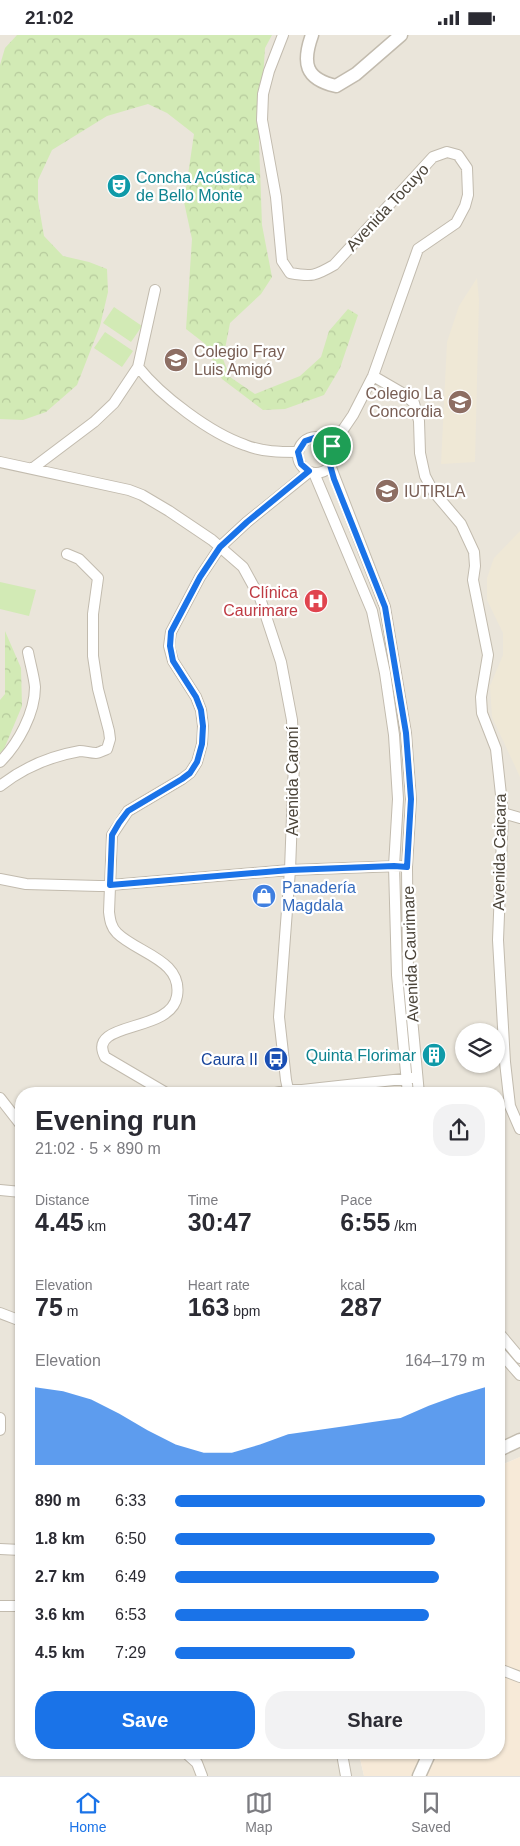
<!DOCTYPE html>
<meta charset="utf-8">
<style>
body{margin:0;font-family:Helvetica,sans-serif;background:#f2f2f3;color:#2b2b33;height:100vh;display:flex;flex-direction:column;font-size:19px;white-space:nowrap}
*{box-sizing:border-box;margin:0}
p{font-size:16px;color:#7c7c81}
.icon{flex:none;width:28px;height:28px;fill:none;stroke:currentColor;stroke-width:2;stroke-linecap:round;stroke-linejoin:round}
.map{position:relative;flex:1;overflow:hidden}
.drawer{position:absolute;left:15px;top:1052px;width:490px;height:672px;display:flex;flex-direction:column;background:#fff;border-radius:20px;box-shadow:0 1px 4px #0004}
.drawer>*{flex:none}
.controls{position:absolute;left:455px;top:988px;display:grid;gap:10px}
.controls a{display:grid;place-items:center;width:50px;height:50px;border-radius:50%;background:#fff;box-shadow:0 1px 4px #0004;font-size:25px}
.pin{position:absolute;display:grid;place-items:center;width:42px;height:42px;color:#fff;margin:-21px;border:2px solid #fff;border-radius:50%;box-shadow:0 1px 5px #0007}
.round{display:grid;place-items:center;flex:none;width:52px;height:52px;border-radius:20px;background:#f2f2f3}
.summary{display:flex;align-items:center;justify-content:space-between;height:85px;padding:0 20px}
h1{font-size:28px;font-weight:700;line-height:38px}
.stats{display:grid;grid-template-columns:repeat(3,1fr);gap:8px;height:85px;padding:5px 20px}
.stats div{display:grid;align-content:center}
.stats b{font-size:25px;font-weight:700}
.stats small{font-size:14px;font-weight:400}
.stats p{font-size:14px}
.chart{height:140px;padding:10px 20px}
.chart p{display:flex;justify-content:space-between}
.chart svg{width:100%;height:90px;margin-top:5px;fill:#1a73e8;opacity:.7}
.primary-button{display:flex;gap:10px;margin-top:auto;padding:10px 20px}
.primary-button a{flex:1;height:58px;border-radius:20px;background:#1a73e8;color:#fff;font-size:20px;font-weight:700;line-height:58px;text-align:center}
.primary-button a+a{background:#f2f2f3;color:#2b2b33}
ul{padding:0 20px;list-style:none;font-size:16px}
li{display:grid;grid-template-columns:80px 60px 1fr;align-items:center;height:38px}
li i{height:12px;border-radius:6px;background:#1a73e8}
.status{display:flex;justify-content:space-between;align-items:center;height:35px;padding:0 25px;background:#fff;direction:ltr}
.status svg{height:14px;fill:currentColor}
.menu{display:flex;justify-content:space-around;align-items:center;height:70px;border-top:1px solid #e1e1e2;background:#fff;font-size:14px;color:#7c7c81}
.menu a{display:grid;justify-items:center;gap:2px}
.menu .current{color:#1a73e8}
.map>svg:first-child{display:block}
.residential{fill:#eae5da;fill-rule:evenodd}
.commercial{fill:#f7ead8}
.education{fill:#efe8d6}
.grass{fill:#d2eab5}
.forest{fill:url(#forest-crowns)}
.lines{fill:none;stroke-linecap:round;stroke-linejoin:round}
.minor-casing{stroke:#c2bbae;stroke-width:12}
.tertiary-casing{stroke:#c2bbae;stroke-width:15}
.minor{stroke:#fff;stroke-width:10}
.tertiary{stroke:#fff;stroke-width:12}
.route-casing{stroke:#fff;stroke-width:10}
.route{stroke:#1a73e8;stroke-width:6}
.labels{text-anchor:middle;stroke-width:4.5;stroke-linejoin:round;paint-order:stroke}
.culture-label{font-size:16px;fill:#0d838f;stroke:#fff;text-anchor:start}
.street-label{font-size:16px;fill:#4b4439;stroke:#fff}
.education-label{font-size:16px;fill:#785e54;stroke:#fff;text-anchor:start}
.health-label{font-size:16px;fill:#be3a42;stroke:#fff;text-anchor:end}
.shop-label{font-size:16px;fill:#366cbe;stroke:#fff;text-anchor:start}
.transit-label{font-size:16px;fill:#164399;stroke:#fff;text-anchor:end}
</style>
<div class="status"><b>21:02</b><svg viewBox="0 0 49 12"><path d="M0 12V9h3v3zM5 12V6h3v6zM10 12V3h3v9zM15 12V0h3v12zM26 1h20v11H26zM47 4h2v5h-2z"/></svg></div>
<div class="map">
<svg width="520" height="1741" viewBox="0 0 520 1741">
<defs>
<pattern id="forest-crowns" width="20" height="18" patternUnits="userSpaceOnUse" patternTransform="scale(1.25)"><rect width="20" height="18" fill="#d2eab5"/><path d="M2 6a3 3 0 1 1 6 0M12 15a3 3 0 1 1 6 0" fill="none" stroke="#b6ca9c"/></pattern>
</defs>
<rect width="100%" height="100%" fill="#f6f3ec"/>
<!-- residential -->
<path class="residential" d="M0,0H520V1422L499,1431V1059H21V1719H359L364,1741H0ZM464,996H496V1029H464Z"/>
<!-- commercial -->
<path class="commercial" d="M520,1422V1741H364L359,1719H499V1431Z"/>
<!-- education -->
<path class="education" d="M477,243L479,265L475,427L441,429L447,307L459,271Z
M520,496V742L492,682L490,651L503,620V598L487,565V543L494,523Z"/>
<!-- grass -->
<path class="grass" d="M114,272L142,291L131,307L103,288Z
M105,297L133,316L122,332L94,313Z
M0,547L36,555L29,581L0,574Z"/>
<!-- forest -->
<path class="forest" d="M17,0H272L265,13L259,106L262,190L272,242L261,259L230,288L223,324L230,342L255,359L300,341L321,322L329,296L348,274L358,280L340,333L324,360L285,374L263,375L222,344L204,308L186,294L192,204L184,167L194,99L167,78L148,69L107,81L52,115L38,145V166L44,201L63,221L89,227L107,234L108,257L100,291L77,350L46,377L23,385L0,384V30L5,13Z
M5,596L21,633L22,671L4,714L0,718V665L5,659Z"/>
<g class="lines">
<!-- minor casing -->
<g class="minor-casing">
<path id="minor" d="M283,0L269,36L263,59L262,85L276,162L282,226L290,238C312,242 315,241 334,230L433,122L447,117L458,120L467,133L468,160L465,171L456,188L418,214L373,341L353,380L332,411
M138,332L155,255
M373,341L404,359L414,368L419,386L420,418L425,441L433,456L461,489L474,517L475,531L473,545L488,620L481,662L482,678L496,714L503,778L498,905L505,1027L510,1071L520,1094
M298 420a18 18 0 1 1 36 0a18 18 0 1 1-36 0Z
M0,427L129,455L142,460L169,476L212,505L243,532L260,563L281,627L292,685L294,727L290,835L279,982L286,1045L289,1059
M330,430L385,572L406,698L411,764L407,832L408,940L419,1059
M33,433L94,387L114,368L138,332C161,361 210,398 245,410C262,417 281,417 298,417
M314,438L372,576L385,638L394,700L398,764L394,831L397,940L408,1059
M0,727C18,709 35,678 35,652C34,641 30,628 28,617
M0,751C23,733 51,721 80,716C85,716 90,718 96,718C99,718 104,715 107,714L110,704L109,696L98,654L93,621V579L98,543L79,524L67,519
M503,778L520,783
M0,844L26,849L99,851L290,835L400,831
M168,1059L105,1022C86,985 171,999 177,961C183,925 137,918 117,898C111,892 110,885 109,877L112,800L128,776L182,744L190,738L197,727L202,709L203,691L201,675L196,662L173,626L169,611L171,597L200,542L220,512L247,487L309,437
M270,1059L288,1055H302L412,1043
M0,1063L21,1090
M0,1155L21,1157
M0,1278L21,1286
M499,1298L520,1323
M499,1316L520,1340
M0,1383V1395
M0,1514L21,1515
M0,1571H21
M499,1634L520,1642
M187,1719L197,1728L202,1741
M342,1719L346,1741"/>
</g>
<!-- tertiary casing -->
<g class="tertiary-casing">
<path id="tertiary" d="M312,0C302,28 305,44 336,51L356,39L401,0
M499,1415L520,1405
M419,1741L429,1719"/>
</g>
<!-- minor -->
<use href="#minor" class="minor"/>
<!-- tertiary -->
<use href="#tertiary" class="tertiary"/>
</g>
<g class="lines">
<!-- route casing -->
<g class="route-casing">
<path id="route" d="M317,402L328,406L332,411L334,418L330,430L334,444L385,572L406,698L411,764L407,832L394,831L290,835L110,850L112,800L119,788L128,776L182,744L190,738L197,727L202,709L203,691L201,675L196,662L173,626L170,611L171,597L200,542L220,512L247,487L309,436L301,429L298,417L305,406Z"/>
</g>
<!-- route -->
<use href="#route" class="route"/>
</g>
<!-- icons -->
<defs>
<g id="theatre-disc" transform="scale(1.25)"><circle r="9.5" fill="#0f9aa8" stroke="#fff"/><path d="M-5-5.5Q0-4 5-5.5V0Q5 5 0 6Q-5 5-5 0ZM-3.3-2.5H-1v1.5H-3.3ZM1-2.5H3.3v1.5H1ZM-2.8 1Q0 5.5 2.8 1Z" fill="#fff"/></g>
<g id="school-disc" transform="scale(1.25)"><circle r="9.5" fill="#8d6e63" stroke="#fff"/><path d="M0-5L7-2L0 1L-7-2ZM-4 1L0 2.5L4 1V4Q0 6-4 4Z" fill="#fff"/></g>
<g id="university-disc" transform="scale(1.25)"><circle r="9.5" fill="#8d6e63" stroke="#fff"/><path d="M0-5L7-2L0 1L-7-2ZM-4 1L0 2.5L4 1V4Q0 6-4 4Z" fill="#fff"/></g>
<g id="hospital-disc" transform="scale(1.25)"><circle r="9.5" fill="#e0444e" stroke="#fff"/><path d="M-5-5h3v3.5h4V-5h3V5h-3V1.5h-4V5h-3Z" fill="#fff"/></g>
<g id="shop-disc" transform="scale(1.25)"><circle r="9.5" fill="#3f7fe0" stroke="#fff"/><path d="M-5-2.5h2.3a2.7 3.5 0 0 1 5.4 0H5L5.5 6h-11ZM-1.5-2.5h3a1.5 2.3 0 0 0-3 0Z" fill="#fff"/></g>
<g id="building-disc" transform="scale(1.25)"><circle r="9.5" fill="#0f9aa8" stroke="#fff"/><path d="M-4-6H4V6H1V3H-1V6H-4ZM-2.5-4.3h1.7v1.8h-1.7ZM.8-4.3h1.7v1.8H.8ZM-2.5-1h1.7V.8h-1.7ZM.8-1h1.7V.8H.8Z" fill="#fff"/></g>
<g id="bus-disc" transform="scale(1.25)"><circle r="9.5" fill="#1a4fb4" stroke="#fff"/><path d="M-5-6H5V4H4V6H2V4H-2V6H-4V4H-5ZM-3.5-4V0h7V-4ZM-3.5 1.2v1.5H-2V1.2ZM2 1.2v1.5H3.5V1.2Z" fill="#fff"/></g>
</defs>
<g fill-rule="evenodd">
<use href="#theatre-disc" x="119" y="151"/>
<use href="#school-disc" x="176" y="325"/>
<use href="#school-disc" x="460" y="367"/>
<use href="#university-disc" x="387" y="456"/>
<use href="#hospital-disc" x="316" y="566"/>
<use href="#shop-disc" x="264" y="861"/>
<use href="#building-disc" x="434" y="1020"/>
<use href="#bus-disc" x="276" y="1024"/>
</g>
<g class="labels">
<!-- culture labels -->
<g class="culture-label">
<text x="136" y="148">Concha Acústica<tspan x="136" dy="18">de Bello Monte</tspan></text>
<text x="416" y="1026" text-anchor="end">Quinta Florimar</text>
</g>
<!-- street labels -->
<g class="street-label">
<text transform="translate(387 172) rotate(-47)" y="6">Avenida Tocuyo</text>
<text transform="translate(292 746) rotate(-90)" y="6">Avenida Caroní</text>
<text transform="translate(499 817) rotate(-89)" y="6">Avenida Caicara</text>
<text transform="translate(410 919) rotate(-92)" y="6">Avenida Caurimare</text>
</g>
<!-- education labels -->
<g class="education-label">
<text x="194" y="322">Colegio Fray<tspan x="194" dy="18">Luis Amigó</tspan></text>
<text x="442" y="364" text-anchor="end">Colegio La<tspan x="442" dy="18">Concordia</tspan></text>
<text x="404" y="462">IUTIRLA</text>
</g>
<!-- health labels -->
<g class="health-label">
<text x="298" y="563">Clínica<tspan x="298" dy="18">Caurimare</tspan></text>
</g>
<!-- shop labels -->
<g class="shop-label">
<text x="282" y="858">Panadería<tspan x="282" dy="18">Magdala</tspan></text>
</g>
<!-- transit labels -->
<g class="transit-label">
<text x="258" y="1030">Caura II</text>
</g>
</g>
</svg>
<div class="controls">
<a><svg class="icon" aria-label="layers" viewBox="0 0 24 24"><path d="M12 4l9 5-9 5-9-5zM3 14l9 5 9-5"/></svg></a>
</div>
<div class="pin" style="left:332px;top:411px;background:#1e9e55"><svg class="icon" aria-label="arrive" viewBox="0 0 24 24"><path d="M6 21V4h12l-3 4 3 4H6"/></svg></div>
<section class="drawer">
<div class="summary"><div><h1>Evening run</h1><p>21:02 · 5 × 890 m</p></div><a class="round"><svg class="icon" aria-label="share" viewBox="0 0 24 24"><path d="M12 15V3M7 8l5-5 5 5M5 13v7h14v-7"/></svg></a></div>
<div class="stats">
<div><p>Distance</p><b>4.45<small> km</small></b></div>
<div><p>Time</p><b>30:47</b></div>
<div><p>Pace</p><b>6:55<small> /km</small></b></div>
</div>
<div class="stats">
<div><p>Elevation</p><b>75<small> m</small></b></div>
<div><p>Heart rate</p><b>163<small> bpm</small></b></div>
<div><p>kcal</p><b>287</b></div>
</div>
<div class="chart"><p><span>Elevation</span>164–179 m</p>
<svg viewBox="0 0 160 44" preserveAspectRatio="none"><path d="M0 44V6L10 8L20 12L30 19L40 27L50 34L60 38L70 38L80 34L90 29L100 27L110 25L120 23L130 21L140 15L150 10L160 6V44z"/></svg>
</div>
<ul>
<li><b>890 m</b>6:33<i style="width:100%"></i></li>
<li><b>1.8 km</b>6:50<i style="width:84%"></i></li>
<li><b>2.7 km</b>6:49<i style="width:85%"></i></li>
<li><b>3.6 km</b>6:53<i style="width:82%"></i></li>
<li><b>4.5 km</b>7:29<i style="width:58%"></i></li>
</ul>
<div class="primary-button"><a>Save</a><a>Share</a></div>
</section>
</div>
<nav class="menu">
<a class="current"><svg class="icon" aria-label="home" viewBox="0 0 24 24"><path d="M3 11l9-7 9 7M6 9v11h12V9"/></svg>Home</a>
<a><svg class="icon" aria-label="map" viewBox="0 0 24 24"><path d="M3 6l6-2 6 2 6-2v14l-6 2-6-2-6 2zM9 4v14M15 6v14"/></svg>Map</a>
<a><svg class="icon" aria-label="saved" viewBox="0 0 24 24"><path d="M7 4h10v16l-5-4-5 4z"/></svg>Saved</a>
</nav>
